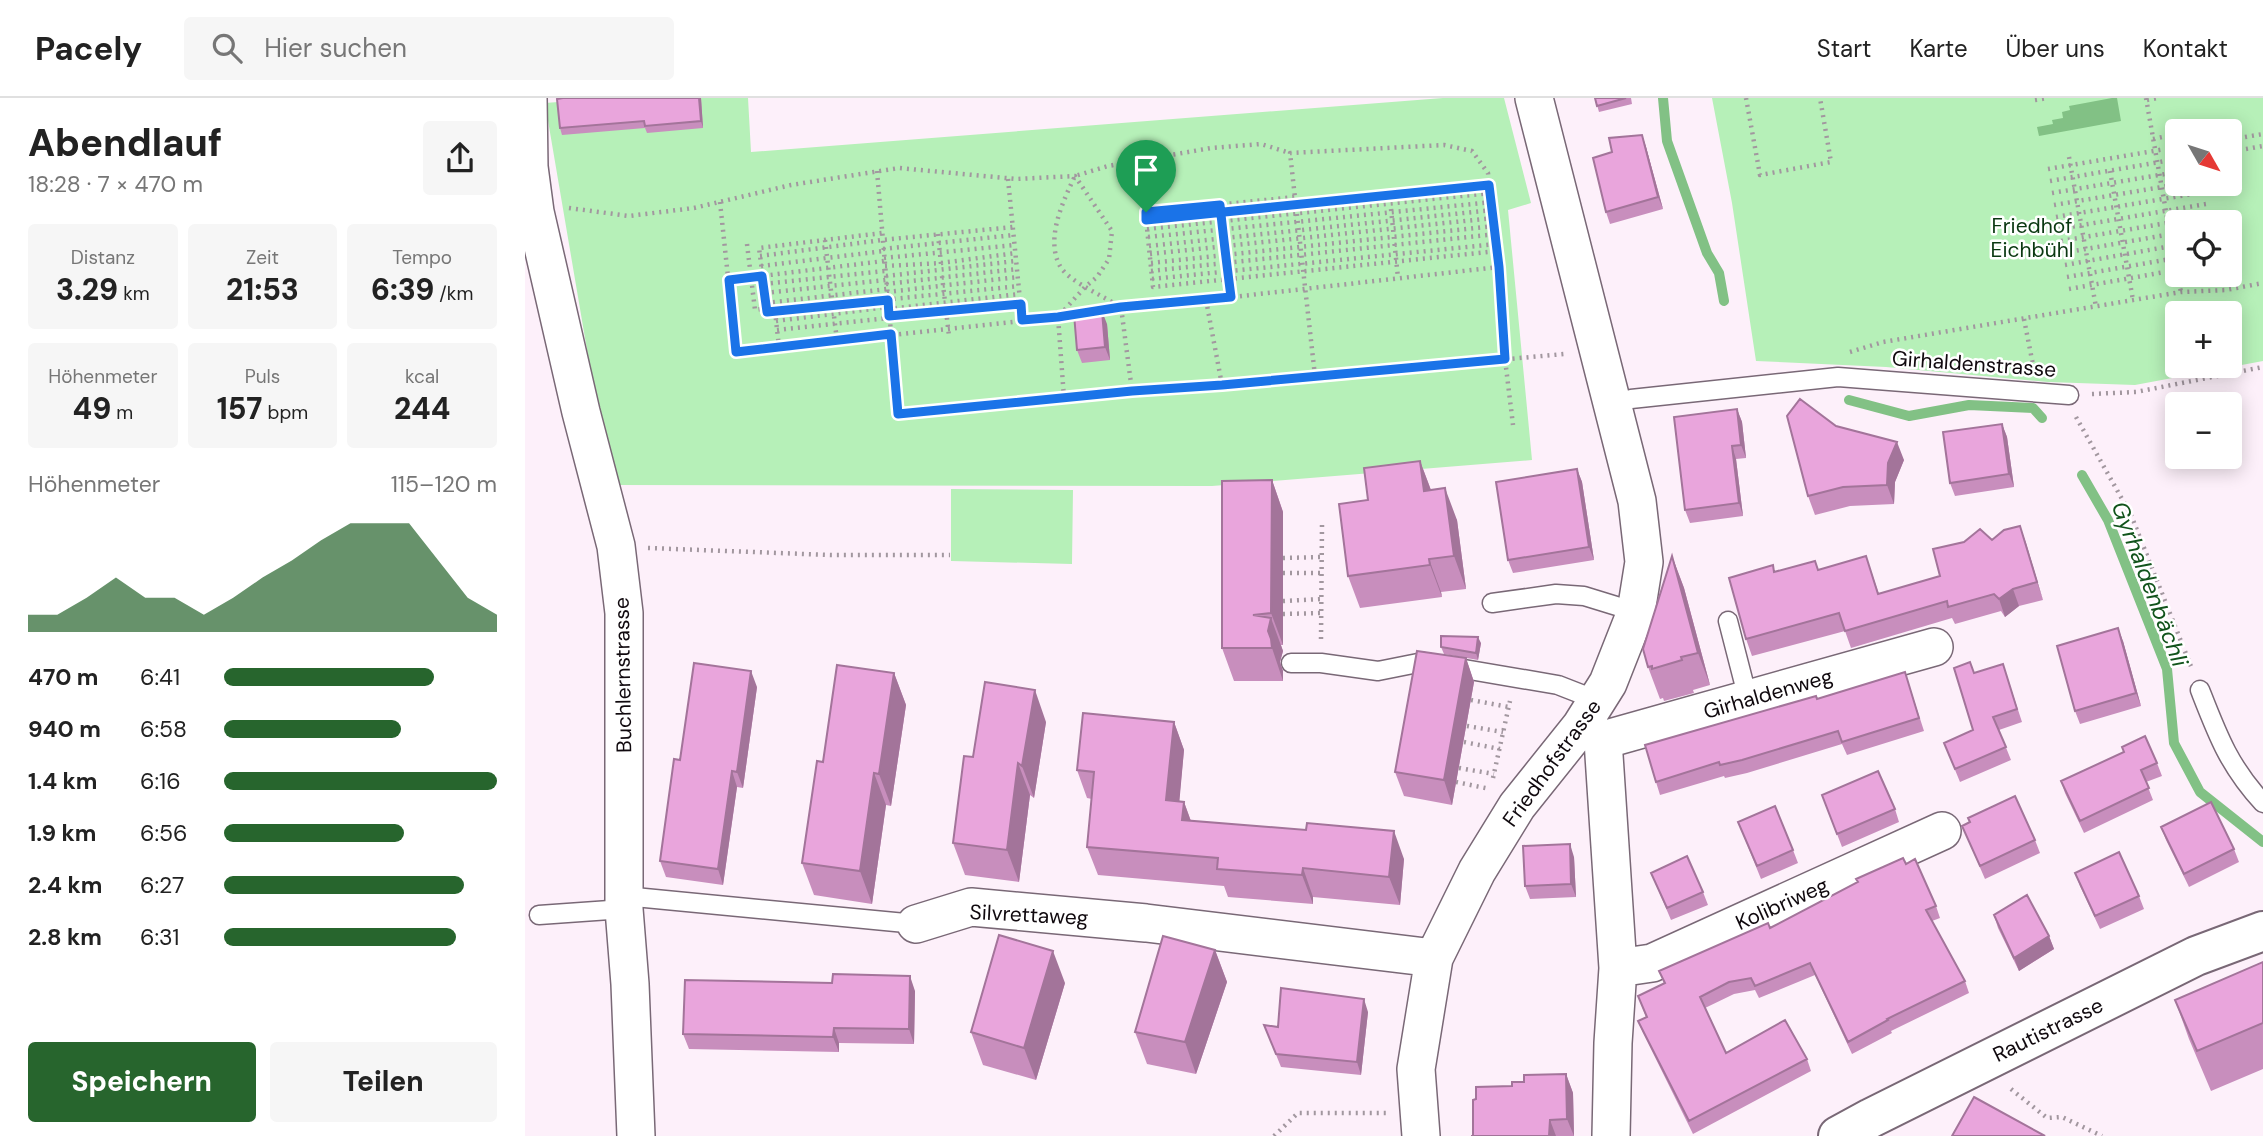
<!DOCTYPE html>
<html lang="de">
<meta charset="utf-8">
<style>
body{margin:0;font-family:"DM Sans",sans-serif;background:#f6f6f6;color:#222;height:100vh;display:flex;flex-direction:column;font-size:26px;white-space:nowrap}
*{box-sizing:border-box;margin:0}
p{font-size:23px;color:#767676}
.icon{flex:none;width:38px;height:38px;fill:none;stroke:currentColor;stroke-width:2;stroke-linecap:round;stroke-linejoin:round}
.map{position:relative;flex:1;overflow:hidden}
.details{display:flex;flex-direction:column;background:#fff;width:525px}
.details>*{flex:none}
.needle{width:46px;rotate:129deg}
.controls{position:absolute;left:1640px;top:21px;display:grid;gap:14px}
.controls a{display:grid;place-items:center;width:77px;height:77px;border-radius:7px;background:#fff;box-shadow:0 4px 18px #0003;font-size:35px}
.pin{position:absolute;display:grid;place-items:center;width:60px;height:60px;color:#fff;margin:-72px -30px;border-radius:50% 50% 50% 0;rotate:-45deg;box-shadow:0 0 7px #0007}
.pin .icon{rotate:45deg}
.round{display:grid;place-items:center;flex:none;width:74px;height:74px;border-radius:7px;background:#f6f6f6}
.headline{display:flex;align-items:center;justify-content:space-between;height:119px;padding:0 28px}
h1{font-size:38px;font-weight:800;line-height:52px}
.metrics{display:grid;grid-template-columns:repeat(3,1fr);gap:10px;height:119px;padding:7px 28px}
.metrics div{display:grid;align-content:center;border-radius:7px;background:#f6f6f6;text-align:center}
.metrics b{font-size:30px;font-weight:800}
.metrics small{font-size:19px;font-weight:400}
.metrics p{font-size:19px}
.chart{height:196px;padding:14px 28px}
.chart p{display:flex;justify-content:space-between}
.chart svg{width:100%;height:126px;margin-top:7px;fill:#27652d;opacity:.7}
.button{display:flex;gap:14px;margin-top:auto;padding:14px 28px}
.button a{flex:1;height:80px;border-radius:7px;background:#27652d;color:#fff;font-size:28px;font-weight:800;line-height:80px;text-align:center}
.button a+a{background:#f6f6f6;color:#222}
ul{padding:0 28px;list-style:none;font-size:23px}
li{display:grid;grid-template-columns:112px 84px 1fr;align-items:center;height:52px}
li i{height:18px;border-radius:9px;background:#27652d}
header{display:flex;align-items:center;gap:42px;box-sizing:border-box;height:98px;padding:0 35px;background:#fff;border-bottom:2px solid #e0e0e0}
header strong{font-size:33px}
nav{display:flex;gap:38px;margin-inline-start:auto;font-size:24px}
.search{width:490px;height:63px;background:#f6f6f6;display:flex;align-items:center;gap:18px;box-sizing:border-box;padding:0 24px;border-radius:7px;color:#767676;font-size:26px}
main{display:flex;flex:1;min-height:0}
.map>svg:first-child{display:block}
.green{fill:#b6f0b8;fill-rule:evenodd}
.water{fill:#82c185}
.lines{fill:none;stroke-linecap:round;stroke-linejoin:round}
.stream{stroke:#82c185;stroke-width:10}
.lane-casing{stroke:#796876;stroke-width:21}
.street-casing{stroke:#796876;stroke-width:40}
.secondary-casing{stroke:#796876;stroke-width:42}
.path{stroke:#a2979f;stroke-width:4.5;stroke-dasharray:2 5;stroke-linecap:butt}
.lane{stroke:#fff;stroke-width:18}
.street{stroke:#fff;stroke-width:37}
.secondary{stroke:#fff;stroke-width:38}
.wall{fill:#c88ebd}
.shaded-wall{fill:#a3749a}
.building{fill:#e9a5dc;stroke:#a3749a;stroke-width:2}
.route-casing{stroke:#fff;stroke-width:14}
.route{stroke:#1a73e8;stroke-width:9}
.labels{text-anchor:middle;stroke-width:5;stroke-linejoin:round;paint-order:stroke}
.park-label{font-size:21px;fill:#0a3811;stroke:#fff}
.street-label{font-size:21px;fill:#10090e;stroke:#fff}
.water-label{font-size:23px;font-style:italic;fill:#11531b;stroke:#fff}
</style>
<header>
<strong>Pacely</strong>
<div class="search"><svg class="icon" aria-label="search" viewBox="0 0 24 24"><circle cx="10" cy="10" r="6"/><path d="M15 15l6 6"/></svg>Hier suchen</div>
<nav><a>Start</a><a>Karte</a><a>Über uns</a><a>Kontakt</a></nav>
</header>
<main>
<section class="details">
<div class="headline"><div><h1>Abendlauf</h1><p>18:28 · 7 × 470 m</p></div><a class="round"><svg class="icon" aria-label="share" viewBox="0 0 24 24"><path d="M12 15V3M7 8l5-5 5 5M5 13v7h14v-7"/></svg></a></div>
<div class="metrics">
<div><p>Distanz</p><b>3.29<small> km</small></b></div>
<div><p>Zeit</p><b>21:53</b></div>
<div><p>Tempo</p><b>6:39<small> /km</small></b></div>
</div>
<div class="metrics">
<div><p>Höhenmeter</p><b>49<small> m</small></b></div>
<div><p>Puls</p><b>157<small> bpm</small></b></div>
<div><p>kcal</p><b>244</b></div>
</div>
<div class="chart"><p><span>Höhenmeter</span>115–120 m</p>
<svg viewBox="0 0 160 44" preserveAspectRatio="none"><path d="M0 44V38L10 38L20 32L30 25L40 32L50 32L60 38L70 32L80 25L90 19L100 12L110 6L120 6L130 6L140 19L150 32L160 38V44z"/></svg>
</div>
<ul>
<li><b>470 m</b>6:41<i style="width:77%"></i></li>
<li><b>940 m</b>6:58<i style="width:65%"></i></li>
<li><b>1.4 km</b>6:16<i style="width:100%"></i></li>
<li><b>1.9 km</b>6:56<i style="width:66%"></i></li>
<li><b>2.4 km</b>6:27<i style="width:88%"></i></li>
<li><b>2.8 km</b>6:31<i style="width:85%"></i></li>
</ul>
<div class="button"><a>Speichern</a><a>Teilen</a></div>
</section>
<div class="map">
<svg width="1738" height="1038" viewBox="0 0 1738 1038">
<rect width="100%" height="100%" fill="#fdf0fa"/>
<!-- green -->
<path class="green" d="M87,0H223L226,54L918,0H979L1006,105L983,112L1007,362L687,388L85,387L20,5Z
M1187,0H1738V263L1610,287L1523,284L1361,269L1231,263L1207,105ZM1652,33H1704V86H1652ZM1652,124H1704V177H1652ZM1652,215H1704V268H1652Z
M426,391L548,392L547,466L426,463Z"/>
<!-- water -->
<path class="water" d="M1587,0H1592L1596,23L1514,38L1512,29L1528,26L1527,22L1538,20L1537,14L1545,12L1544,8Z"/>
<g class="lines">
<!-- stream -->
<path class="stream" d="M1138,0L1142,43L1182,155L1194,175L1199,203
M1324,302L1384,318L1444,307L1508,310L1517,320
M1557,377L1583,422L1642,571L1649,645L1675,694L1738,744"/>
<!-- lane casing -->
<g class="lane-casing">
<path id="lane" d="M1106,301L1313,279L1544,297
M967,505L1031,496L1059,498L1111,514
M1203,523L1223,601
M766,565H796L853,573L898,564L1033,587L1074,603
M1675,592C1693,638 1704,668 1738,705
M99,798L391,826
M14,817L99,811"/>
</g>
<!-- street casing -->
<g class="street-casing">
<path id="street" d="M3,0L4,69L10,114L56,314L91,448L99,515V811L105,886L111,1038
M1056,628L1078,642L1093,870L1088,945L1086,1038
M1078,642L1409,549
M391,826L446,809L621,825L909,860
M1093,870L1127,865L1417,733
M896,1038L891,971L909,860L952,773L992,708L1056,628L1083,585L1111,514L1119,464L1112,403L1009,0"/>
</g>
<!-- secondary casing -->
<g class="secondary-casing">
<path id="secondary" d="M1313,1038L1346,1020L1671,858L1738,833"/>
</g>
<!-- path -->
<path class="path" d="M1221,0L1235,77L1306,64L1295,0
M1621,0L1652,176
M1510,2L1523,0
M1622,2L1633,0
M1669,33H1670
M1720,39L1738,36
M1628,41L1652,36
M1721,51L1738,48
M1544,59L1571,209
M615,62L628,189L972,153
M1523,71L1652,49
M352,73L373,316L607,293L697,287L1039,256
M1585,73L1608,202
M483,81L497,222
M1525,83L1652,61
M1527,95L1652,74
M694,101L706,199
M195,104L211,254L533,219L596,209L681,202L974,169
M1529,107L1655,86
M44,110L104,118L169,110L266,87L374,70L491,81L550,78L587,133L584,161L572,179L560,189L596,209L607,293
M866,111L873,180
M621,114L770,99
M1531,119L1679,94
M621,122L964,87
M622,131L965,95
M1534,131L1681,106
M413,136L416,166
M623,139L967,104
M300,142L312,243
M1536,143L1683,118
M222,146L230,212L242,210V214L494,188
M624,148L967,112
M358,151L489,137
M1538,155L1652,135
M625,156L968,120
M235,158L357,142L488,129
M359,160L490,147
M626,165L969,128
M1540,167L1652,147
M236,168L359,153
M360,168L416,165L491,155
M626,173L971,136
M1652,177L1656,194
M361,178L491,163
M417,178L424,238
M1542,179L1651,160
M627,181L971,146
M204,182L359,163
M239,186L360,173
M361,186L492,171
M1544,191L1651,172
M362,194L493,179
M240,195L361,182
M681,202L697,287
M241,205L362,191
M242,210L234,150L357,135
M363,211L495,196
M250,213L254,249
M364,218L496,206
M1499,221L1509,272
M251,223L363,209
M252,232L364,220
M1325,254L1358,244L1656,194L1701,192L1738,185
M790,278L765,55L919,47L947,53L963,75L974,169L980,261L988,327
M1567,296L1611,294L1738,269
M539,300L533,219L560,189C552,184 540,177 535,168C520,141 538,103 550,78L583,68L686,50L736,46L765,55
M1551,319L1606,417L1667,571
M123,450L306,457H425
M758,460L796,459
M758,475H795
M758,503L796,501
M758,516L796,515
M796,541L797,427
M946,602L984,609
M942,628L978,634
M939,644L975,651
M934,670L969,676
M968,680L985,603
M931,684L965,691
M1486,991L1522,1020L1537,1019L1577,1038
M749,1038L773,1015H861"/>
<!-- lane -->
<use href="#lane" class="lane"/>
<!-- street -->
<use href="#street" class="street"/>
<!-- secondary -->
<use href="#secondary" class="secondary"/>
</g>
<!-- wall -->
<path class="wall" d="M176,0L178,30L122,35L120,30L37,37L35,30Z
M1070,0H1106L1107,6L1074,14Z
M1117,37L1121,49L1138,111L1085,126L1081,114L1087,54Z
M582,226L585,262L557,265L552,252Z
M1212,311L1217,324L1221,360L1211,361L1218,418L1165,425L1160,412Z
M1477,326L1482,339L1489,389L1430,398L1425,385Z
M1311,328L1379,362L1370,384L1369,406L1325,408L1290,417L1283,398Z
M895,363L906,392L932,422L941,491L916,494L917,499L835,510L823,478Z
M1052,371L1057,384L1069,462L988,475L983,462Z
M747,382L758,414V547H756L758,553L755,564L758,573V583H709L697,550Z
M1495,428L1518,502L1494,508L1480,519L1476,513L1430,526L1427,520L1326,550L1320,533L1227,558L1221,541L1250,474L1294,472L1341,458L1354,496L1415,478L1467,442Z
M1147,458L1159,490L1185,587L1168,592L1169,595L1139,603L1138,600L1135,601L1123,569Z
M1598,543L1616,608L1555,626L1550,613Z
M956,545L953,562L919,556L916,549Z
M941,560L949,584L927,707L879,698L870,674Z
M1478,566L1497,624L1474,632L1486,662L1435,684L1419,645L1448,632L1449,575Z
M1380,574L1399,633L1322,657L1317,646L1222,675L1200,680L1199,678L1135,697L1131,684L1292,601Z
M369,575L381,607L366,708L361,707L347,806L289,797L277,765L298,664Z
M232,589L218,690L212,689L198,787L141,779L135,763L155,662Z
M521,624L509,700L505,697L494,784L440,777L428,745L448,659Z
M649,624L659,652L654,703L659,704L666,723L879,761L875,807L788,799V806L703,799L699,788L573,777L562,749L567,701L562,700L552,672Z
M1632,665L1637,678L1621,684L1628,702L1559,735L1540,695L1536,683Z
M1297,697L1370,711L1374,724L1317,749Z
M1213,724L1268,752L1273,765L1236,781Z
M1437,728L1510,742L1515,755L1460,781Z
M1636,729L1709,751L1714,764L1664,789L1641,742Z
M1049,759L1051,799L1005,801L1000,788Z
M1381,766L1411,808L1415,820L1407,823L1440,883L1444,895L1366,933L1367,935L1327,956L1290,877L1234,900L1230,892L1209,896L1180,910L1201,955L1282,961L1286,973L1168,1036L1118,935L1113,923L1121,919L1113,898L1139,885L1134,873L1245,830Z
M1126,775L1178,794L1183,807L1146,822Z
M1550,775L1614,798L1619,811L1575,831L1555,788Z
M1469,817L1524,838L1529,851L1494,873L1473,830Z
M690,852L702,884L671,976L622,966L610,934Z
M1738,864V971L1686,993L1664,941L1650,902Z
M307,885L390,893L389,946L314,945V954L164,951L158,936Z
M540,885L511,982L458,967L446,934Z
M843,914L836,977L756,969L739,927L753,929Z
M1041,976L1048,995L1049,1038H946H948L951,1001L999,984Z"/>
<!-- shaded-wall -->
<path class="shaded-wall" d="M174,0H176L178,30L176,23Z
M1117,37L1121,49L1138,111L1133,99Z
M577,213L582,226L585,262L580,249Z
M1212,311L1217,324L1221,360L1216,347Z
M1477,326L1482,339L1489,389L1484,376Z
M1372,344L1379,362L1370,384L1369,406L1362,387L1363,365Z
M1207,348L1211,361L1218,418L1214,405Z
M895,363L907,395L899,393Z
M1052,371L1057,384L1069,462L1064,449Z
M747,382L758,414V547L746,515Z
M920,390L932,422L941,491L929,458Z
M1495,428L1501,445L1518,502L1512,484Z
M1147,458L1159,490L1185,587L1173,555Z
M904,461L916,494L917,499L905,467Z
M1488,491L1494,508L1480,519L1474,501Z
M746,520L758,553L755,564L758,573V583L747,550L743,533Z
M1593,530L1598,543L1616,608L1611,595Z
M953,539L956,545L953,562L951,555Z
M941,560L949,584L927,707L919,682Z
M226,573L232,589L218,690L212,674Z
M369,575L381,607L366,708L354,676Z
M510,592L521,624L509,700L497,668Z
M649,624L659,652L652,730L641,702Z
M493,665L505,697L494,784L482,752Z
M207,673L212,689L198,787L193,771Z
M349,675L361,707L347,806L335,773Z
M659,704L669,732L657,722Z
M869,733L879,761L875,807L864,779Z
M1045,746L1049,759L1051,799L1046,786Z
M778,770L788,799V806L777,777Z
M1524,838L1529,851L1494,873L1489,860Z
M690,852L702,884L671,976L660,944Z
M528,853L540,885L511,982L499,950Z
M385,878L390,893L389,946L384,931Z
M839,901L843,914L836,977L832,964Z
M309,930L314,945V954L308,939Z
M1041,976L1048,995L1049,1038L1042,1021Z
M1025,1022L1031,1038H1024Z"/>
<!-- building -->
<path class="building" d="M38,0H174L176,23L120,28L119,23L35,30L32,1Z
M1070,0H1101L1072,8Z
M1117,37L1133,99L1081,114L1068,60L1087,54L1084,40Z
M577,213L580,249L552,252L549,216Z
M1275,301L1311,328L1372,344L1363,365L1362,387L1318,389L1283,398L1262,318Z
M1212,311L1216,347L1207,348L1214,405L1160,412L1149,319Z
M1477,326L1484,376L1425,385L1418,334Z
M895,363L899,393L920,390L929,458L904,461L905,467L823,478L814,406L843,402L839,370Z
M1052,371L1064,449L983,462L971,384Z
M747,382L746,515L728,517L746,520L743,533L746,541L747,550H697V383Z
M1495,428L1512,484L1488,491L1474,501L1469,496L1423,509L1422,503L1320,533L1314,515L1221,541L1204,480L1248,467L1249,474L1290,463L1293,472L1341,458L1353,496L1415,478L1408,451L1439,444L1455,431L1467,442L1479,432Z
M1147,458L1173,555L1156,559L1157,562L1127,571V568L1123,569L1118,551Z
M1593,530L1611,595L1550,613L1532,548Z
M916,538L953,539L951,555L916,549Z
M892,553L941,560L919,682L870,674Z
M1445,564L1449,575L1478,566L1492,611L1468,619L1481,649L1430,671L1419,645L1448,632L1429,570Z
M169,565L226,573L212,674L207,673L193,771L135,763L149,661L155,662Z
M312,567L369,575L354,676L349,675L335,773L277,765L292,663L298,664Z
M1380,574L1394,620L1317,644L1313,633L1217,662L1195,667L1194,664L1131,684L1120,647L1291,598L1292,601Z
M460,584L510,592L497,668L493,665L482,752L428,745L439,658L448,659Z
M558,615L649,624L641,702L659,704L657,722L781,732L782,725L869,733L864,779L778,770L777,777L692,771L693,760L562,749L569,674L552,672Z
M1620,638L1632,665L1616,672L1624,690L1555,723L1536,683L1599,654L1597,649Z
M1353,673L1370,711L1312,736L1297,697Z
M1490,698L1510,742L1455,768L1437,728L1445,724L1443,720Z
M1686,704L1709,751L1659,776L1636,729Z
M1250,708L1268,752L1232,768L1213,724Z
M1045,746L1046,786L1000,788L998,748Z
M1594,754L1614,798L1570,818L1550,775Z
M1162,758L1178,794L1142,810L1126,775Z
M1378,760L1381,766L1390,761L1411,808L1401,812L1440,883L1362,921L1363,922L1323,944L1285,865L1230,888L1226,880L1204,884L1175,899L1201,955L1260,922L1282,961L1164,1023L1113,923L1122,919L1113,898L1140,885L1134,873L1243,825L1245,830L1333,784L1331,781Z
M1502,797L1524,838L1489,860L1469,817Z
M474,837L528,853L499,950L446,934Z
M638,838L690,852L660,944L610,934Z
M1738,864V925L1672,953L1650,902Z
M308,876L385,878L384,931L309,930L308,939L158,936L160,882L307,885Z
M756,890L839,901L832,964L751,956L739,927L753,929Z
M1041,976L1042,1021L1025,1022L1024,1038H946H948V1002L951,1001V989L987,988V984H999V977Z
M1449,999L1520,1038H1427Z"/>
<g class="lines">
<!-- route casing -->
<g class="route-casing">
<path id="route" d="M621,114L695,107C698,137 702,168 706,199L596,209L533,219L497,222L496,206L364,218L363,202L242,214L237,178L204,182L211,254L366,236L373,316L607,293L697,287L980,261L974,169L964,87C850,99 736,111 621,122V114"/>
</g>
<!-- route -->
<use href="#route" class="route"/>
</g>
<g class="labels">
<!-- park labels -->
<g class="park-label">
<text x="1507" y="135">Friedhof<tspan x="1507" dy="24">Eichbühl</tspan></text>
</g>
<!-- street labels -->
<g class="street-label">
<text transform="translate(1449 266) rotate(4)" y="7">Girhaldenstrasse</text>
<text transform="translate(98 577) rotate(-91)" y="7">Buchlernstrasse</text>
<text transform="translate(1243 596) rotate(-16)" y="7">Girhaldenweg</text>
<text transform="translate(1027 665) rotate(-54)" y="7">Friedhofstrasse</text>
<text transform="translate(1257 806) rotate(-24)" y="7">Kolibriweg</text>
<text transform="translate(504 817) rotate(3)" y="7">Silvrettaweg</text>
<text transform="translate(1523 932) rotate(-26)" y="7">Rautistrasse</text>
</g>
<!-- water labels -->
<g class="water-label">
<text transform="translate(1625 486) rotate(69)" y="8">Gyrhaldenbächli</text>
</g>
</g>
</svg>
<div class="controls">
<a><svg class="needle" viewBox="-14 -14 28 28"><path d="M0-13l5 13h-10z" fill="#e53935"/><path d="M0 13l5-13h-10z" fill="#767676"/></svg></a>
<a><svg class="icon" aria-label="locate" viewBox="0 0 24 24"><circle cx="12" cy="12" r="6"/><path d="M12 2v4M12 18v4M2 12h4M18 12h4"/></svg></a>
<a>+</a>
<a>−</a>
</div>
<div class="pin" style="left:621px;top:114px;background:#1e9e55"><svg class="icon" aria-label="arrive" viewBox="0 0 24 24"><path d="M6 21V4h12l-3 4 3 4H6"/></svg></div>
</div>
</main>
